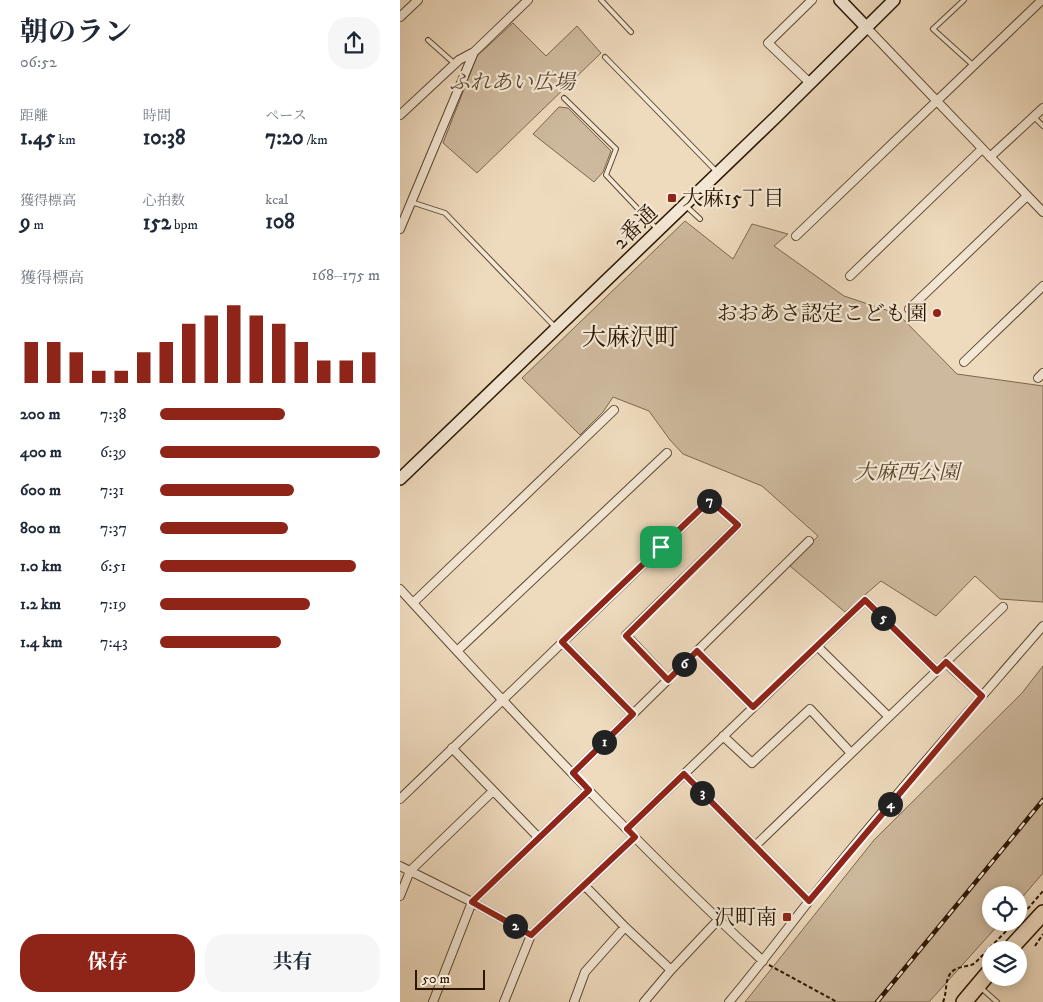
<!DOCTYPE html>
<html lang="ja">
<meta charset="utf-8">
<style>
body{margin:0;font-family:"IM FELL DW Pica","Noto Serif JP",serif;background:#f6f6f7;color:#1f2937;height:100vh;display:flex;flex-direction:column;font-size:19px;white-space:nowrap}
*{box-sizing:border-box;margin:0}
p{font-size:16px;color:#747a83}
.icon{flex:none;width:28px;height:28px;fill:none;stroke:currentColor;stroke-width:2;stroke-linecap:round;stroke-linejoin:round}
.map{position:relative;flex:1;overflow:hidden}
.panel{display:flex;flex-direction:column;background:#fff;width:400px}
.panel>*{flex:none}
.tools{position:absolute;left:582px;top:886px;display:grid;gap:10px}
.tools a{display:grid;place-items:center;width:45px;height:45px;border-radius:50%;background:#fff;box-shadow:0 2px 12px #0003;font-size:25px}
.scale{position:absolute;left:15px;bottom:12px;width:70px;box-sizing:border-box;padding-left:5px;border:2px solid #2a1601;border-top:0;font-size:14px;line-height:18px;white-space:nowrap;color:#2a1601;-webkit-text-stroke:4px #f4e7d4;paint-order:stroke}
.pin{position:absolute;display:grid;place-items:center;width:42px;height:42px;color:#fff;margin:-21px;border-radius:10px;box-shadow:0 2px 8px #0006}
.km{position:absolute;width:25px;height:25px;margin:-12px;border-radius:50%;background:#222;color:#fff;font-size:14px;line-height:25px;text-align:center}
.round{display:grid;place-items:center;flex:none;width:52px;height:52px;border-radius:20px;background:#f6f6f7}
.summary{display:flex;align-items:center;justify-content:space-between;height:85px;padding:0 20px}
h1{font-size:28px;font-weight:700;line-height:38px}
.stats{display:grid;grid-template-columns:repeat(3,1fr);gap:8px;height:85px;padding:5px 20px}
.stats div{display:grid;align-content:center}
.stats b{font-size:21px;font-weight:700}
.stats small{font-size:14px;font-weight:400}
.stats p{font-size:14px}
.chart{height:140px;padding:10px 20px}
.chart p{display:flex;justify-content:space-between}
.chart svg{width:100%;height:90px;margin-top:5px;stroke:#8f2418;stroke-width:6}
.action{display:flex;gap:10px;margin-top:auto;padding:10px 20px}
.action a{flex:1;height:58px;border-radius:20px;background:#8f2418;color:#fff;font-size:20px;font-weight:700;line-height:58px;text-align:center}
.action a+a{background:#f6f6f7;color:#1f2937}
ul{padding:0 20px;list-style:none;font-size:16px}
li{display:grid;grid-template-columns:80px 60px 1fr;align-items:center;height:38px}
li i{height:12px;border-radius:6px;background:#8f2418}
main{display:flex;flex:1;min-height:0}
.map>svg:first-child{display:block}
.green{fill:#cdb99d;stroke:#7c684f}
.lines{fill:none;stroke-linecap:round;stroke-linejoin:round}
.lane-casing{stroke:#5b4730;stroke-width:6}
.street-casing{stroke:#5b4730;stroke-width:10}
.secondary-casing{stroke:#2a1601;stroke-width:14}
.highway-casing{stroke:#2a1601;stroke-width:18}
.path{stroke:#2a1601;stroke-width:2;stroke-dasharray:4 2.5;stroke-linecap:butt}
.lane{stroke:#f4e7d4;stroke-width:4}
.street{stroke:#f4e7d4;stroke-width:8}
.secondary{stroke:#f4e7d4;stroke-width:11}
.highway{stroke:#eedabd;stroke-width:15}
.rail-casing{stroke:#2a1601;stroke-width:4.5}
.rail{stroke:#f4e7d4;stroke-width:2.5;stroke-dasharray:8;stroke-linecap:butt}
.route-casing{stroke:#fff;stroke-width:10}
.route{stroke:#8f2418;stroke-width:6}
.poi-dot{fill:#8f2418;stroke:#f4e7d4;stroke-width:2}
.labels{text-anchor:middle;stroke-width:4.5;stroke-linejoin:round;paint-order:stroke}
.park-label{font-size:21px;font-style:italic;fill:#5b4730;stroke:#f4e7d4}
.poi-label{font-size:21px;fill:#2a1601;stroke:#f4e7d4;text-anchor:end}
.street-label{font-size:21px;fill:#2a1601;stroke:#f4e7d4}
.quarter-label{font-size:24px;fill:#2a1601;stroke:#f4e7d4}
</style>
<main>
<section class="panel">
<div class="summary"><div><h1>朝のラン</h1><p>06:52</p></div><a class="round"><svg class="icon" aria-label="share" viewBox="0 0 24 24"><path d="M12 15V3M7 8l5-5 5 5M5 13v7h14v-7"/></svg></a></div>
<div class="stats">
<div><p>距離</p><b>1.45<small> km</small></b></div>
<div><p>時間</p><b>10:38</b></div>
<div><p>ペース</p><b>7:20<small> /km</small></b></div>
</div>
<div class="stats">
<div><p>獲得標高</p><b>9<small> m</small></b></div>
<div><p>心拍数</p><b>152<small> bpm</small></b></div>
<div><p>kcal</p><b>108</b></div>
</div>
<div class="chart"><p><span>獲得標高</span>168–175 m</p>
<svg viewBox="0 0 160 44" preserveAspectRatio="none"><path d="M5 44V24M15 44V24M25 44V29M35 44V38M45 44V38M55 44V29M65 44V24M75 44V15M85 44V11M95 44V6M105 44V11M115 44V15M125 44V24M135 44V33M145 44V33M155 44V29"/></svg>
</div>
<ul>
<li><b>200 m</b>7:38<i style="width:57%"></i></li>
<li><b>400 m</b>6:39<i style="width:100%"></i></li>
<li><b>600 m</b>7:31<i style="width:61%"></i></li>
<li><b>800 m</b>7:37<i style="width:58%"></i></li>
<li><b>1.0 km</b>6:51<i style="width:89%"></i></li>
<li><b>1.2 km</b>7:19<i style="width:68%"></i></li>
<li><b>1.4 km</b>7:43<i style="width:55%"></i></li>
</ul>
<div class="action"><a>保存</a><a>共有</a></div>
</section>
<div class="map">
<svg width="643" height="1002" viewBox="0 0 643 1002">
<rect width="100%" height="100%" fill="#eedabd"/>
<filter id="stains"><feTurbulence type="fractalNoise" baseFrequency=".004" numOctaves="4"/><feColorMatrix values="0 0 0 0 .2 0 0 0 0 .09 0 0 0 0 .02 0 0 0 .5 -.17"/></filter>
<radialGradient id="worn" r=".72"><stop offset=".6" stop-color="#630" stop-opacity="0"/><stop offset="1" stop-color="#630" stop-opacity=".3"/></radialGradient>
<!-- green -->
<path class="green" d="M113,23L146,56L177,26L201,53L77,173L43,143L77,56Z
M159,107L168,108L211,151L203,172L194,182L133,134Z
M285,221L333,259L352,224L388,234L374,246L444,296L498,314L557,374L643,386V602L600,599L575,576L536,616L481,581L445,612L390,566L418,536L362,486L283,454L270,440L249,411L213,397L203,412L180,435L122,378Z
M643,666V873L619,901V895H591V922L600,923L529,1002H345L474,840L622,693Z"/>
<g class="lines">
<!-- lane casing -->
<g class="lane-casing">
<path id="lane" d="M201,0L231,32
M564,0L533,29L574,66
M28,40L55,64
M205,57L316,171
M164,98L216,149L206,175L257,229
M634,117L643,126
M11,202L45,213L156,328
M286,206L300,219
M580,987L597,1002"/>
</g>
<!-- street casing -->
<g class="street-casing">
<path id="street" d="M0,17L18,0
M467,28L643,212
M410,83L368,43L412,0
M0,115L59,60L74,52
M590,157L643,108
M0,229L74,52L128,0
M396,236L642,0
M450,276L582,149
M509,309L627,196
M564,362L643,286
M638,378L643,373
M0,589C117,717 236,844 363,961
M13,603L214,410
M162,642L233,714
M417,646L489,717
M57,651L267,453
M297,651L353,707
M546,663L582,696
M323,736L352,763L410,709L451,753
M52,748L139,838
M173,773L409,541
M284,774L409,901
M0,799L310,500L338,525L226,635L268,680
M227,829L465,600L537,671
M355,846L603,607
M0,866L72,902L131,935
M184,885L225,927L271,970
M0,896L10,871L93,791
M33,1002L72,902L189,790
M104,1002L131,935L235,837
M174,1002L185,972L225,927
M244,1002L271,970L318,920
M329,1002C357,969 383,934 409,901C484,807 564,717 643,626"/>
</g>
<!-- secondary casing -->
<g class="secondary-casing">
<path id="secondary" d="M440,0L467,28
M0,479L378,115L494,0"/>
</g>
<!-- highway casing -->
<g class="highway-casing">
<path id="highway" d="M609,950L643,913
M564,1002L591,970"/>
</g>
<!-- path -->
<path class="path" d="M619,919L643,891
M635,946L643,934
M369,965L437,1002
M543,1002C548,992 543,975 556,969C562,966 569,967 575,963L615,922"/>
<!-- lane -->
<use href="#lane" class="lane"/>
<!-- street -->
<use href="#street" class="street"/>
<!-- secondary -->
<use href="#secondary" class="secondary"/>
<!-- highway -->
<use href="#highway" class="highway"/>
<!-- rail casing -->
<g class="rail-casing">
<path id="rail" d="M477,1002L643,800"/>
</g>
<!-- rail -->
<use href="#rail" class="rail"/>
</g>
<g class="lines">
<!-- route casing -->
<g class="route-casing">
<path id="route" d="M310,500L338,525L226,636L268,680L297,651L353,707L465,600L537,671L546,662L582,696L409,901L284,774L227,829L235,837L131,935L72,902L189,790L173,773L233,714L162,642Z"/>
</g>
<!-- route -->
<use href="#route" class="route"/>
</g>
<!-- markers -->
<g class="poi-dot">
<rect x="267" y="193" width="10" height="10" rx="2.5"/>
<circle cx="537" cy="313" r="5"/>
<rect x="382" y="912" width="10" height="10" rx="2.5"/>
</g>
<g class="labels">
<!-- park labels -->
<g class="park-label">
<text x="112" y="89">ふれあい広場</text>
<text x="507" y="479">大麻西公園</text>
</g>
<!-- poi labels -->
<g class="poi-label">
<text x="282" y="205" text-anchor="start">大麻15丁目</text>
<text x="527" y="320">おおあさ認定こども園</text>
<text x="377" y="924">沢町南</text>
</g>
<!-- street labels -->
<g class="street-label">
<text transform="translate(235 227) rotate(-44)" y="7">2番通</text>
</g>
<!-- quarter labels -->
<g class="quarter-label">
<text x="230" y="345">大麻沢町</text>
</g>
</g>
<rect width="100%" height="100%" filter="url(#stains)"/>
<rect width="100%" height="100%" fill="url(#worn)"/>
</svg>
<div class="tools">
<a><svg class="icon" aria-label="locate" viewBox="0 0 24 24"><circle cx="12" cy="12" r="6"/><path d="M12 2v4M12 18v4M2 12h4M18 12h4"/></svg></a>
<a><svg class="icon" aria-label="layers" viewBox="0 0 24 24"><path d="M12 4l9 5-9 5-9-5zM3 14l9 5 9-5"/></svg></a>
</div>
<div class="scale">50 m</div>
<div class="pin" style="left:261px;top:547px;background:#1e9e55"><svg class="icon" aria-label="arrive" viewBox="0 0 24 24"><path d="M6 21V4h12l-3 4 3 4H6"/></svg></div>
<b class="km" style="left:204px;top:742px">1</b>
<b class="km" style="left:115px;top:926px">2</b>
<b class="km" style="left:302px;top:793px">3</b>
<b class="km" style="left:490px;top:804px">4</b>
<b class="km" style="left:483px;top:618px">5</b>
<b class="km" style="left:284px;top:664px">6</b>
<b class="km" style="left:309px;top:501px">7</b>
</div>
</main>
